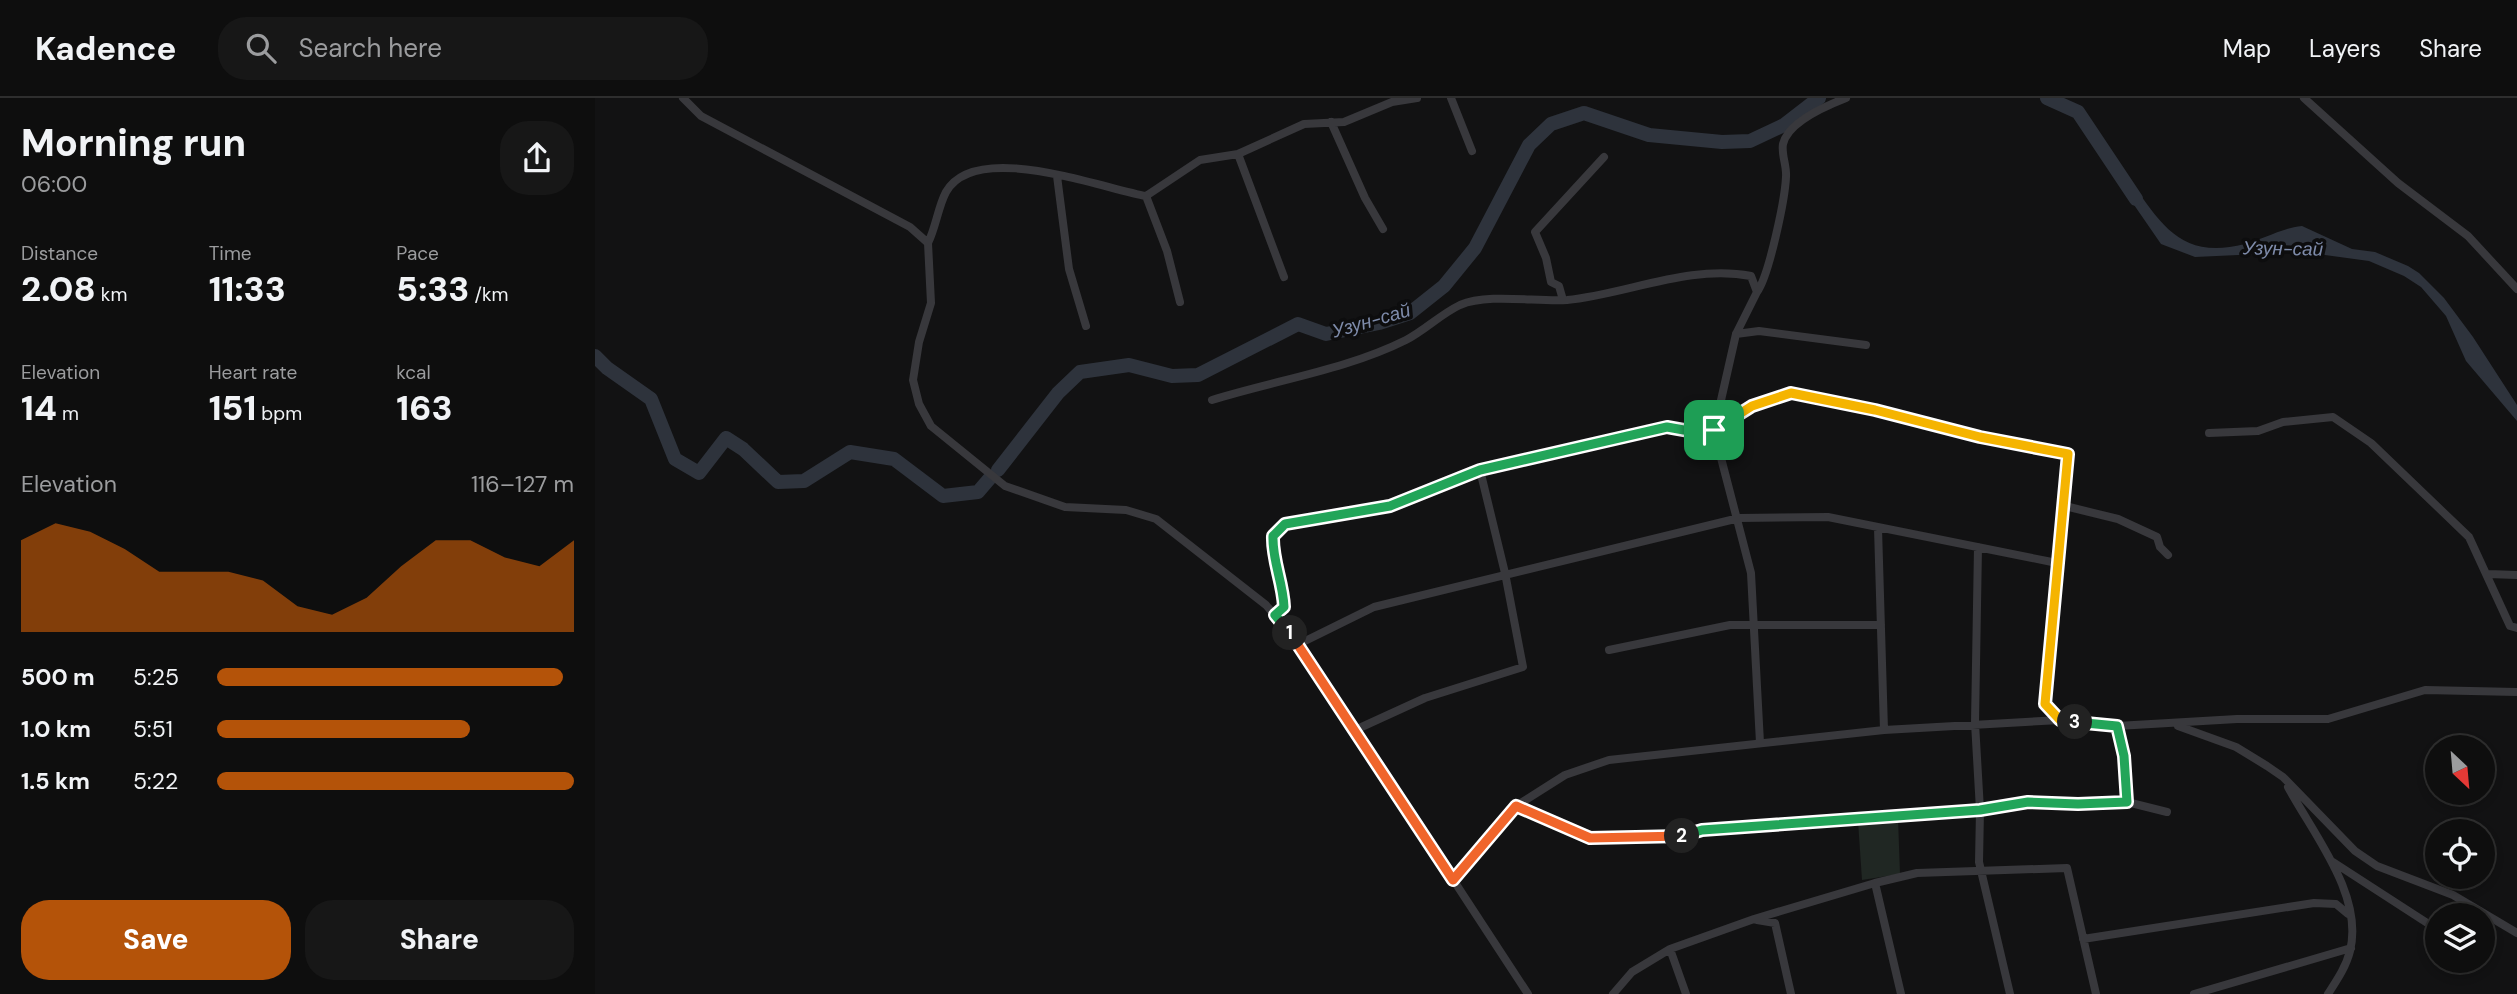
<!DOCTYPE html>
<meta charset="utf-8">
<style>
body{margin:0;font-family:"DM Sans",sans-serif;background:#171717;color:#f1f3f6;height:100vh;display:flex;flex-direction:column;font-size:26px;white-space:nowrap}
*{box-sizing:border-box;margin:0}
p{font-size:23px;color:#9b9c9e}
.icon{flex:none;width:38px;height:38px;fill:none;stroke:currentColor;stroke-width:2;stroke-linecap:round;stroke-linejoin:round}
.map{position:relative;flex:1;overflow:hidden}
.drawer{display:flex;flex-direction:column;background:#0e0e0e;width:595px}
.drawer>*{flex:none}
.needle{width:46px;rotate:154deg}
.buttons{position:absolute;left:1830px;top:637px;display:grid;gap:14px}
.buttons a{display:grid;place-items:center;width:70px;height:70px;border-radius:50%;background:#0e0e0e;box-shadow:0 4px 10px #0003,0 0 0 2px #2e2e2e;font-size:35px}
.pin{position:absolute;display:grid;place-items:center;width:60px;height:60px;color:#fff;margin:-30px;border-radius:14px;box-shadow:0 4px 10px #0006}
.km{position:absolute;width:35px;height:35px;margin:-18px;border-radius:50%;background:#222;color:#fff;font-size:19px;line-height:35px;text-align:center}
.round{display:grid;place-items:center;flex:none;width:74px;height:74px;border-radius:28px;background:#171717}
.summary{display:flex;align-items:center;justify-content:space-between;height:119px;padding:0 21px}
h1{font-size:38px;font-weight:800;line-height:52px}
.stats{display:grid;grid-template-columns:repeat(3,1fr);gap:10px;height:119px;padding:7px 21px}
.stats div{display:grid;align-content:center}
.stats b{font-size:35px;font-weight:800}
.stats small{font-size:19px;font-weight:400}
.stats p{font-size:19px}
.chart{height:196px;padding:14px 21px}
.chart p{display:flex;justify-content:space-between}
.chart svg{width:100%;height:126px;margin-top:7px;fill:#b45309;opacity:.7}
.primary-button{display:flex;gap:14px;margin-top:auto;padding:14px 21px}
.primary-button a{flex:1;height:80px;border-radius:28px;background:#b45309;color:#fff;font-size:28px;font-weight:800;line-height:80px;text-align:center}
.primary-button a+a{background:#171717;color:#f1f3f6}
ul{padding:0 21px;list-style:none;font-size:23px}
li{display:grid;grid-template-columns:112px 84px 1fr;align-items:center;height:52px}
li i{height:18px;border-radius:9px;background:#b45309}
header{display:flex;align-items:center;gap:42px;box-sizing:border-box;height:98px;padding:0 35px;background:#0e0e0e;border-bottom:2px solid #2e2e2e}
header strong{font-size:33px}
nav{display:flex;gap:38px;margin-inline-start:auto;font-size:24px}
.search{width:490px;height:63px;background:#171717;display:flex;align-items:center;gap:18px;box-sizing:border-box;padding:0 24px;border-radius:28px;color:#9b9c9e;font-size:26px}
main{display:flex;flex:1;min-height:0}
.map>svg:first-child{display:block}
.green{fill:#202723}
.water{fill:#2e333c}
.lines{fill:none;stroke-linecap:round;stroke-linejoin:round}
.river{stroke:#2e333c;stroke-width:14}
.minor{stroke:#38383c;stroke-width:8}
.split-1-casing{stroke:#fff;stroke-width:14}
.split-2-casing{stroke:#fff;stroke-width:14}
.split-3-casing{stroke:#fff;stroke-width:14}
.split-4-casing{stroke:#fff;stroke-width:14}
.split-1{stroke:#22a559;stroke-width:9}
.split-2{stroke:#f0652b;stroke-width:9}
.split-3{stroke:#22a559;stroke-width:9}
.split-4{stroke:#f5b400;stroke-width:9}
.labels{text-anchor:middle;stroke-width:7;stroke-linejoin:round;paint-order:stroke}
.water-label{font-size:19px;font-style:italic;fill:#7e8baa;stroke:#0d0d0e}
</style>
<header>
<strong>Kadence</strong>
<div class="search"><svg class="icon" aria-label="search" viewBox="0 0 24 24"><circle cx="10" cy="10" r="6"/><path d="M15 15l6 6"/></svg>Search here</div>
<nav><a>Map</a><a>Layers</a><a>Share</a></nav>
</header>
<main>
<section class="drawer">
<div class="summary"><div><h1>Morning run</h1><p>06:00</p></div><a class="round"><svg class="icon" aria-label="share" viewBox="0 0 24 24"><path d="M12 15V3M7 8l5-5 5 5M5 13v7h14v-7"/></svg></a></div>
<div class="stats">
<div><p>Distance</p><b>2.08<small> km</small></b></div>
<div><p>Time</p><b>11:33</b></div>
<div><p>Pace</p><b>5:33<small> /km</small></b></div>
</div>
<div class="stats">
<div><p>Elevation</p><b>14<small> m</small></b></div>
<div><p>Heart rate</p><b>151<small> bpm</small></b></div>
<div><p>kcal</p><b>163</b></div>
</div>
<div class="chart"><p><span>Elevation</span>116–127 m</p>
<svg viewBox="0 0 160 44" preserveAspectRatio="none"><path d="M0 44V12L10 6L20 9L30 15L40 23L50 23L60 23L70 26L80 35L90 38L100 32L110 21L120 12L130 12L140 18L150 21L160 12V44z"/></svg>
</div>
<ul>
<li><b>500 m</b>5:25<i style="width:97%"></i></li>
<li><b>1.0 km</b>5:51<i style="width:71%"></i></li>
<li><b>1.5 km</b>5:22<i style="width:100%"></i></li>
</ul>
<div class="primary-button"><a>Save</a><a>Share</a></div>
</section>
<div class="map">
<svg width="1922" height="896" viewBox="0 0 1922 896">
<rect width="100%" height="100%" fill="#121213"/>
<!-- green -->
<path class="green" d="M1303,720L1305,776L1267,782L1263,723Z"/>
<!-- water -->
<path class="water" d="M1537,85C1568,129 1588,162 1650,146C1669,141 1687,130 1707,128L1757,151L1780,154L1813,168L1824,175L1849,200L1878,239L1922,307V323L1871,263L1851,218L1826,189L1809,178L1774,163L1708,154L1600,159L1566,146L1526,88Z"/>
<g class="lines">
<!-- river -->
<path class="river" d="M1452,0L1483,14L1541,101
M0,258L12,270L56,301L80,361L104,375L131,340L148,351L183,384L209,383L255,354L299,361L348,398L383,394L395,380
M403,372L463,295L485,274L534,267L577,278L603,277L703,226L731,236L784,225L815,215L849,188L880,150L934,47L956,26L989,15L1054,37L1127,44L1155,43L1189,27L1224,0"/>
<!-- minor -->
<path class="minor" d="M88,0L106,18L315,129L333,145L336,205L324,244L318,282L324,306L336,328L410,388L470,409L531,412L561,421L671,507L704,546L933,896
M856,0L877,53
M1709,0L1803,85L1873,138L1922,191
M736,24L770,100L788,131
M643,56L689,179
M462,78L474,171L491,228
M551,98L572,153L585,204
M333,145C341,129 343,109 351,94C380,42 503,89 551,98L605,62L643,56L709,26L749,24L797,4L822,0
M1162,194C1174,178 1190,101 1191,79C1192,68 1186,56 1188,46C1193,24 1233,7 1251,0
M968,202L964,188L956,184L951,160L940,134L1009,59
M1141,236L1164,233L1271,247
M617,302C681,282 751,272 811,242C830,232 846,216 865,207C893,195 941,204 972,202C1032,196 1095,166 1156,178L1162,194L1141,236L1119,333L1156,475L1165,645
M1614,335L1663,333L1688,324L1738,319L1776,345L1874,439L1915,528L1922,530
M1466,407L1523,421L1562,439L1565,449L1573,457
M1283,430L1289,632
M1383,449L1380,625L1385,712L1384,764L1415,896
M1893,476L1922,477
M680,518L689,509C688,484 677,462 678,437L690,426L795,407L885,372L1072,329L1100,334L1119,333L1157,308L1196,295L1280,312L1385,339L1473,356L1450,606L1465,622L1522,628L1642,621H1733L1830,592L1922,594
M704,546L779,509L1144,420L1233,419L1462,465
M1014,552L1135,527H1286
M1522,628L1529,658L1532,704
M1583,628L1641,649L1672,668L1688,679L1760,753L1782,768L1858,797L1922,835
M760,632L830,600L928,569L910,475L885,372
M1693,689C1718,736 1769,797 1755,853C1751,869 1742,882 1733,896
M921,708L995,740L1084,739L1107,732L1385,712L1433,704H1532L1572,714
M1738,764L1843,832
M858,782L921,708L970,677L1014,662L1289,632L1465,622
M1280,785L1306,896
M1162,822L1180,825L1196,896
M1488,841L1719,805L1741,806L1753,816
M1075,851L1091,896
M1018,896L1037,874L1075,851L1159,821L1280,785L1322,775L1472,770L1501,896
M1599,896L1756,850"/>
</g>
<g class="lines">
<!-- split-1 casing -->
<g class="split-1-casing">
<path id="split-1" d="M695,535L680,517L689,509C688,484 677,462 678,438L690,426L795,408L885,372L1072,329L1100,334L1119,332"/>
</g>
<!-- split-2 casing -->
<g class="split-2-casing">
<path id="split-2" d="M695,535L858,782L921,708L995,740L1087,738"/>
</g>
<!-- split-3 casing -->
<g class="split-3-casing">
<path id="split-3" d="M1087,738L1107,732L1385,712L1433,704L1483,706L1532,704L1529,658L1522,628L1480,624"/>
</g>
<!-- split-4 casing -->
<g class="split-4-casing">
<path id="split-4" d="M1119,332L1157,308L1196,295L1280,312L1385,339L1473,356L1450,606L1465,622L1480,624"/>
</g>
<!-- split-1 -->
<use href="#split-1" class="split-1"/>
<!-- split-2 -->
<use href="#split-2" class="split-2"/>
<!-- split-3 -->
<use href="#split-3" class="split-3"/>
<!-- split-4 -->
<use href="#split-4" class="split-4"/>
</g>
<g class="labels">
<!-- water labels -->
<g class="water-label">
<text transform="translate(1688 150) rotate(1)" y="7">Узун-сай</text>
<text transform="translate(776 222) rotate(-16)" y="7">Узун-сай</text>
</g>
</g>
</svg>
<div class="buttons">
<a><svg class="needle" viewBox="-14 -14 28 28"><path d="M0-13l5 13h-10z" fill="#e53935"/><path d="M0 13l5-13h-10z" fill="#9b9c9e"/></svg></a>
<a><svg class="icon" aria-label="locate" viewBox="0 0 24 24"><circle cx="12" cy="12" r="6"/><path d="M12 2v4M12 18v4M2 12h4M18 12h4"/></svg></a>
<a><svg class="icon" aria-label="layers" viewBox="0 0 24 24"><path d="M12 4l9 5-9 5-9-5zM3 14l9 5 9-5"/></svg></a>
</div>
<div class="pin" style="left:1119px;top:332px;background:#1e9e55"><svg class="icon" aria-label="arrive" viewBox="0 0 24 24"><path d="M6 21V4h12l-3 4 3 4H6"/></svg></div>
<b class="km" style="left:695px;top:535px">1</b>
<b class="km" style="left:1087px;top:738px">2</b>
<b class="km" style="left:1480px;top:624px">3</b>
</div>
</main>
